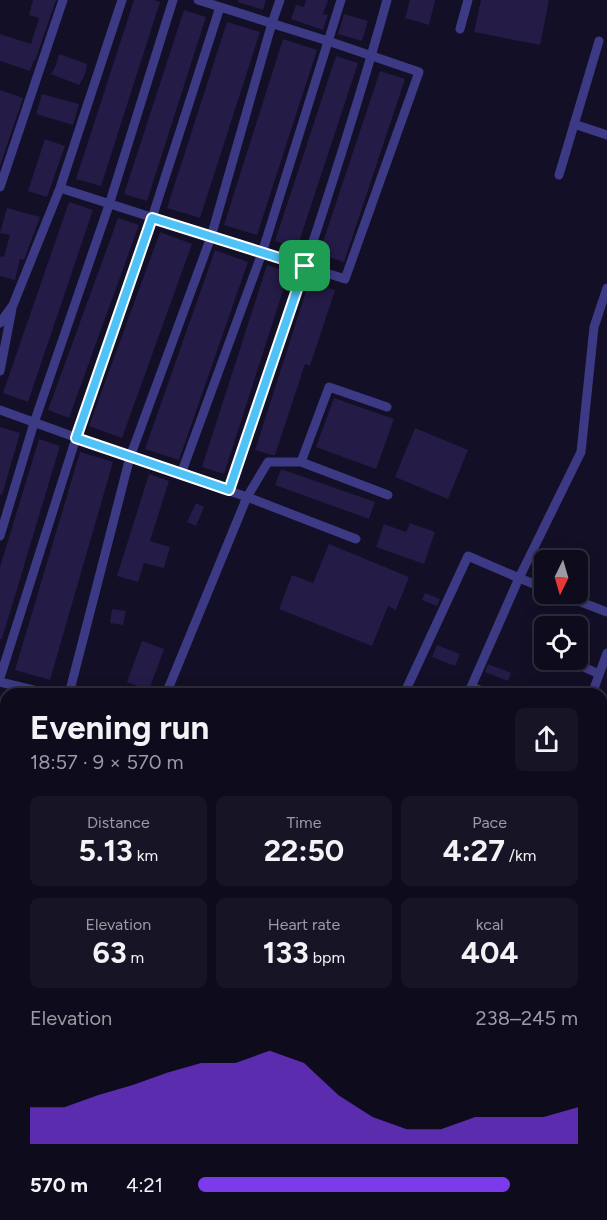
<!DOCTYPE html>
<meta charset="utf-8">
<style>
body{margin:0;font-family:Figtree,sans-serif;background:#171425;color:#f1f3f6;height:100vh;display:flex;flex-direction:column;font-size:22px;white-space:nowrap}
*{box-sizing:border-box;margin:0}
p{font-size:20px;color:#9b9ba3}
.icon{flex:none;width:33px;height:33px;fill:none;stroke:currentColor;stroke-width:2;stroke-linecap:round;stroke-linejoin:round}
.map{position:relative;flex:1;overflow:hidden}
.drawer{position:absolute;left:0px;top:688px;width:608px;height:532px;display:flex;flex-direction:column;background:#0e0b1c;border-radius:18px 18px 0 0;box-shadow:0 3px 15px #0003,0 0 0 2px #2e2b3b}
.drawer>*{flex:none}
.needle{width:39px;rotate:185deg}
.controls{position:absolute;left:534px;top:550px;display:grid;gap:12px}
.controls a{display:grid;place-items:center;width:54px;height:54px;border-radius:9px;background:#0e0b1c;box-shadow:0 3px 15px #0003,0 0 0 2px #2e2b3b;font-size:30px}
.pin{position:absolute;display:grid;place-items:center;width:51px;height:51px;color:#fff;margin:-26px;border-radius:12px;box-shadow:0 3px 9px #0006}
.round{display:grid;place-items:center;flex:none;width:63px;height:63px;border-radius:9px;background:#171425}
.overview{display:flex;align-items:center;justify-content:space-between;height:102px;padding:0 30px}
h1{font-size:33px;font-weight:700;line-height:45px}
.stats{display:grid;grid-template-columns:repeat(3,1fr);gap:9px;height:102px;padding:6px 30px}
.stats div{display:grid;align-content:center;border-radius:9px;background:#171425;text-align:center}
.stats b{font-size:30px;font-weight:700}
.stats small{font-size:16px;font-weight:400}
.stats p{font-size:16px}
.chart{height:168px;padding:12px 30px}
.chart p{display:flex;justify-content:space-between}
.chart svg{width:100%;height:108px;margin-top:6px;fill:#7c3aed;opacity:.7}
ul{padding:0 30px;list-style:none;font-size:20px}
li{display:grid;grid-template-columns:96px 72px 1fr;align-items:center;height:45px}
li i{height:15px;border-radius:8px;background:#7c3aed}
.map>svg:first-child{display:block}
.building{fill:#241b47}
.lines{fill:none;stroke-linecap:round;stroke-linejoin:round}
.street{stroke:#3d3a85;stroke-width:9}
.highway{stroke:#ff4fa3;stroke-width:16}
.route-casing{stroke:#fff;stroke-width:12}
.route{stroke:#4fc3f7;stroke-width:8}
</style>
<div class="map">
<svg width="607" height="1220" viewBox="0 0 607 1220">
<rect width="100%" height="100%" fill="#130f26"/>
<!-- building -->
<path class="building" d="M33,0H56L35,61L34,60L30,71L0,61V34L31,44L39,18L29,15Z
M134,0H153L160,2L101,186L76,179Z
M238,0H266L263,10L238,2Z
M306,0H328L323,14L328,15L323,30L291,19L296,5L304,7Z
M410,0H435L429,25L405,18Z
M481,0H549L540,45L474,32Z
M184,10L206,17L147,201L124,194Z
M344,14L368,21L362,41L338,34Z
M227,22L260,32L200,218L167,208Z
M283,39L317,50L257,235L224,225Z
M59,54L87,64L85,75L79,85L51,74L56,65Z
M336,56L358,63L297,248L275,241Z
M380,71L405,79L344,262L319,254Z
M0,90L23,98L0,166Z
M42,94L79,104L73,125L36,114Z
M45,139L65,146L47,197L28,191Z
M69,202L93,210L28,402L3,393Z
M7,208L40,217L24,260L20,259L15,280L0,276V256L4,257L10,235L0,233Z
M118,218L139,225L69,418L48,410Z
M160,232L192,244L122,438L89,426Z
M215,250L248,262L179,460L145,449Z
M267,265L289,272L224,474L202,467Z
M309,282L335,290L310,366L305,364L275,455H272L255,450Z
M334,398L394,419L376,469L316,447Z
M0,427L20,433L2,495L0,494Z
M415,428L468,450L448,499L395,477Z
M39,439L60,446L2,639H0V567Z
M80,452L113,462L50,680L15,670Z
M281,469L375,502L369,519L275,485Z
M149,474L169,481L150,541L170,547L164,568L144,563L138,582L117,576Z
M196,503L204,507L196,526L187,522Z
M410,523L435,532L424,564L376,547L384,524L406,532Z
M329,544L409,577L396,610L388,606L372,646L279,609L292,575L313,583Z
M425,593L440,599L437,606L422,600Z
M112,609L126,611L123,625L110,623Z
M578,636L590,640L584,659L578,657Z
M142,641L164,649L149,690L127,682Z
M437,645L460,654L455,666L432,657Z
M488,664L511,673L508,681L485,672Z"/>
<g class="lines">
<!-- street -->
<path class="street" d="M460,29L468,0
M574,124L607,135
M559,175L599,41
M0,187L63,0
M60,188L345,279L419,72L328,41L198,0
M0,323L13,305L60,188L122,0
M0,371L12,309
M0,410L130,457L247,497L356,539
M301,462L388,495
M181,474L262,253L341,0
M229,491C284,328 341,166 387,0
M0,536L34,423L109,205L173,0
M560,594L607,612
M568,660L599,674
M0,678L76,438L152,218L220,7
M0,682L50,694
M471,687L491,694
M69,694L130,457L211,237L272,23L280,0
M166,694L247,497L268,462H301L329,387L387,407
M404,694L468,556L519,578L544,588
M468,694L519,578L581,452L594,327L607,288
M592,694L607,653
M602,736L607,738
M602,798L607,800
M0,830L6,832
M602,836L607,822
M602,895L607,897
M0,972L6,947
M57,1220L59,1215"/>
<!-- highway -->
<path class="highway" d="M0,1152L6,1153
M0,1166L6,1167
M265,1215L294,1220
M339,1215L362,1220"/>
</g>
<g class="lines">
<!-- route casing -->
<g class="route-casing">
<path id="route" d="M152,218L305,266L229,490L76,438Z"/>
</g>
<!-- route -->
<use href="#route" class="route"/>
</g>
</svg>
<div class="controls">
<a><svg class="needle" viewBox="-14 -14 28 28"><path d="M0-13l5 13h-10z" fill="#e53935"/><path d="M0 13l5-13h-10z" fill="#9b9ba3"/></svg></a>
<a><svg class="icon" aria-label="locate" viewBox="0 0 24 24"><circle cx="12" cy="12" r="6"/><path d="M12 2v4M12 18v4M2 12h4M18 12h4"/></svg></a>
</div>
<div class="pin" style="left:305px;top:266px;background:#1e9e55"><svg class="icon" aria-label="arrive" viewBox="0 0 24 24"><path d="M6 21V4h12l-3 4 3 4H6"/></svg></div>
<section class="drawer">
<div class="overview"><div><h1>Evening run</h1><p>18:57 · 9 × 570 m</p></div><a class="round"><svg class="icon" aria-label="share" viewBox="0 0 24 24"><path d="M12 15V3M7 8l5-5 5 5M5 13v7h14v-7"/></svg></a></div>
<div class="stats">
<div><p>Distance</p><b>5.13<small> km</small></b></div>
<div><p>Time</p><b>22:50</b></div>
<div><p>Pace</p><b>4:27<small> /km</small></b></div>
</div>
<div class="stats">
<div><p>Elevation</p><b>63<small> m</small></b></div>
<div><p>Heart rate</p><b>133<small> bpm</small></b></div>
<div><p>kcal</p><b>404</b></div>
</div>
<div class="chart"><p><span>Elevation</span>238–245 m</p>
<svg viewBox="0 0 160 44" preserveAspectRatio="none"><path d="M0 44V29L10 29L20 24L30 20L40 15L50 11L60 11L70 6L80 11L90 24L100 33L110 38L120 38L130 33L140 33L150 33L160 29V44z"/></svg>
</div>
<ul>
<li><b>570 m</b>4:21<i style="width:82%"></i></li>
</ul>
</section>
</div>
